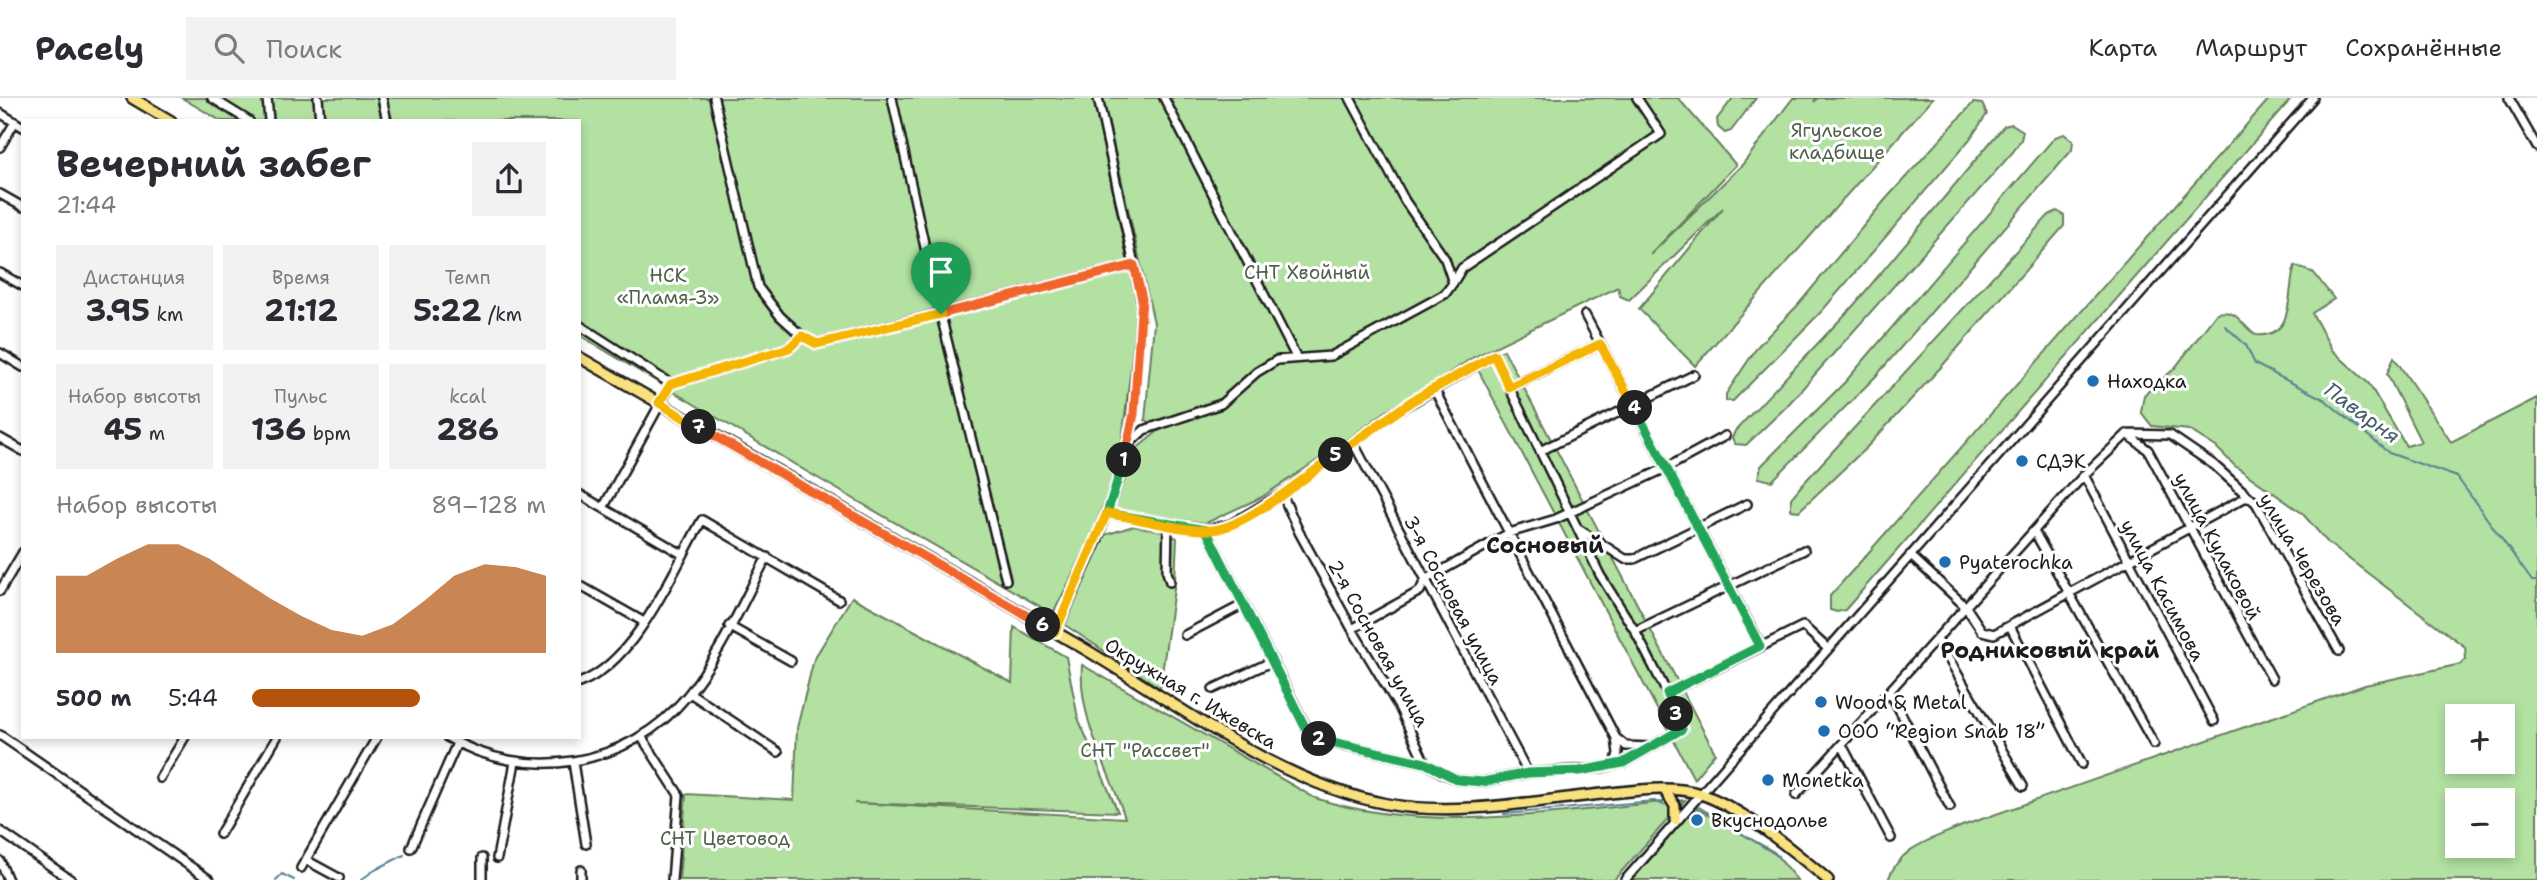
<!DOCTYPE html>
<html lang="ru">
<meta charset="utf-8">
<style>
body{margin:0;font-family:"Shantell Sans",sans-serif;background:#f2f2f3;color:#2b2b33;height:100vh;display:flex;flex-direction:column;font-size:26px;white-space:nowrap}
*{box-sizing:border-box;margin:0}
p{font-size:23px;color:#7c7c81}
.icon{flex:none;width:38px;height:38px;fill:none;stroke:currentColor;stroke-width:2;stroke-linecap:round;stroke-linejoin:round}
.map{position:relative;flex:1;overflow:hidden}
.sheet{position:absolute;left:21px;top:21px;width:560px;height:620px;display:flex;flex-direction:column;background:#fff;border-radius:0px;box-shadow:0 4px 10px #0003}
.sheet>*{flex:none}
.tools{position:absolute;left:2445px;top:606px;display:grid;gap:14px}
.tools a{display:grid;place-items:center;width:70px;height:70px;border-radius:0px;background:#fff;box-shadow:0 4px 10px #0003;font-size:35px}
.pin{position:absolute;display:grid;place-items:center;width:60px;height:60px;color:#fff;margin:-72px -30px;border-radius:50% 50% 50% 0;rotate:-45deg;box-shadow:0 0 7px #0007}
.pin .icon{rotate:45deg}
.km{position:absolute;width:35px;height:35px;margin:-18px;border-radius:50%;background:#222;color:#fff;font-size:19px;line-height:35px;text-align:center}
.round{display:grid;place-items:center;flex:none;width:74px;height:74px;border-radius:0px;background:#f2f2f3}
.headline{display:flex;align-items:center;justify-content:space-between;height:119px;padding:0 35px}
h1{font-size:38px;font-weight:700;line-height:52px}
.metrics{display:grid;grid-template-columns:repeat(3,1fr);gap:10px;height:119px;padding:7px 35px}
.metrics div{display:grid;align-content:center;border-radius:0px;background:#f2f2f3;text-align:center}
.metrics b{font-size:30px;font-weight:700}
.metrics small{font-size:19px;font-weight:400}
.metrics p{font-size:19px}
.chart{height:196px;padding:14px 35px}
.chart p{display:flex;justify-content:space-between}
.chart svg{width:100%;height:126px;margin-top:7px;fill:#b45309;opacity:.7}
ul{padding:0 35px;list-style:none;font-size:23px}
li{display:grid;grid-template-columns:112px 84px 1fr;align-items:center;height:52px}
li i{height:18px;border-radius:9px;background:#b45309}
header{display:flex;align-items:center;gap:42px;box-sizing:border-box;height:98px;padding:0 35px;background:#fff;border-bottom:2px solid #e1e1e2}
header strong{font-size:33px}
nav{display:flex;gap:38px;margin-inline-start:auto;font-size:24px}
.search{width:490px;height:63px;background:#f2f2f3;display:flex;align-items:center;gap:18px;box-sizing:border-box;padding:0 24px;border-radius:0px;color:#7c7c81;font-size:26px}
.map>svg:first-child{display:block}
.green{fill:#b2e1a1;stroke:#677e5e;stroke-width:2;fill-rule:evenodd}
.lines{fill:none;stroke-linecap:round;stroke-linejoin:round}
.stream{stroke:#598093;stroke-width:2}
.minor-casing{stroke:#1c1c1c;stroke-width:12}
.major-casing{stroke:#1c1c1c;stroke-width:14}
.minor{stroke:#fff;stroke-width:7}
.major{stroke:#fae180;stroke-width:9}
.split-1-casing{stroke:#fff;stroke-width:14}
.split-2-casing{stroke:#fff;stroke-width:14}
.split-3-casing{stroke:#fff;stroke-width:14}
.split-4-casing{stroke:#fff;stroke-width:14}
.split-5-casing{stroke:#fff;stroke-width:14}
.split-6-casing{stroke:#fff;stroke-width:14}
.split-7-casing{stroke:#fff;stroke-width:14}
.split-8-casing{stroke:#fff;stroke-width:14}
.split-1{stroke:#f0652b;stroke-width:9}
.split-2{stroke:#22a559;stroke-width:9}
.split-3{stroke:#22a559;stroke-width:9}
.split-4{stroke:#22a559;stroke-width:9}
.split-5{stroke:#f5b400;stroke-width:9}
.split-6{stroke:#f5b400;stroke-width:9}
.split-7{stroke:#f0652b;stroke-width:9}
.split-8{stroke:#f5b400;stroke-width:9}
.poi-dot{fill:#1f6fb2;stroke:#fff;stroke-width:2.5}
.labels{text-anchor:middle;stroke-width:6;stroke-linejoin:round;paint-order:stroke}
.park-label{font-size:19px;fill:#50614b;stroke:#fff}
.poi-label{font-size:19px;fill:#1c1c1c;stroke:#fff;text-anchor:start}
.street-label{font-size:19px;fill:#1c1c1c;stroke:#fff}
.water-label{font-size:21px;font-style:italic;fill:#445e6b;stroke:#fff}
.quarter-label{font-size:23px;font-weight:bold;fill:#1c1c1c;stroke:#fff}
</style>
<header>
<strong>Pacely</strong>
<div class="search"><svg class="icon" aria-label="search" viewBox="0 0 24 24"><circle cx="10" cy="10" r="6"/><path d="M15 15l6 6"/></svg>Поиск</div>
<nav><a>Карта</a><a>Маршрут</a><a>Сохранённые</a></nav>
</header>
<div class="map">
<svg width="2537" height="782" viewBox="0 0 2537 782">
<rect width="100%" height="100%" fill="#fff"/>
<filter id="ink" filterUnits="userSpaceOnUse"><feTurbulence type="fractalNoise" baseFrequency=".0143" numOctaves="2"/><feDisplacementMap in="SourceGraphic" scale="14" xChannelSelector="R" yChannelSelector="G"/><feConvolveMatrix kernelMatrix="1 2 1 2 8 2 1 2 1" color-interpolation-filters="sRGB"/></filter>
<g filter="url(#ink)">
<!-- green -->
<path class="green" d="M182,0H1093L1138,212L1119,366L1091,440L1053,516L804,372L579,237V23H221Z
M1103,0H1678L1736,67L1650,157L1742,67L1793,0H1816L1814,4L1818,0H1933L1695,268L1639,211L1723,110L1629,202L1620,198L1618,189L1472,260L1262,399L1206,425L1113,413L1136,351L1162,330L1145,322L1154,225Z
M1733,0H1756L1731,33L1725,35L1718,29L1717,21Z
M2270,0H2292L1845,512L1837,514L1830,512V498Z
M1973,5L1982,6L1987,16L1970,41L1821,214L1733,303H1726V296L1758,248L1798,207L1885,102Z
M2012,26L2023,33L2021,42L2013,54L1786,309L1746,347L1735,346L1732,340L1735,333L1854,207L2004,28Z
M2064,36L2073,43L2072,52L1876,278L1772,383L1758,380L1761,368L1846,283L2055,39Z
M2057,113L2064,117V128L1942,268L1867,349L1799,413L1791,412V400L1801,388L2049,117Z
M2295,168L2314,175L2334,201L2312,215L2332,252L2369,286L2406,348L2421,344L2387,276L2394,259L2451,344L2537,300V782H1888C1900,748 1931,742 1962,728L2365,587L2461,566L2466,561L2465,549L2328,445L2302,415L2235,368L2216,349L2189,332L2152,328L2141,314L2144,297L2174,271L2217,215C2238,210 2241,228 2256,237C2297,240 2286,192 2295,168ZM2457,618H2502V663H2457ZM2457,702H2502V747H2457Z
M1504,252L1715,655L1694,681L1476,268Z
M1133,428L1162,433L1177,440L1175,484L1160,590L1065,527L1105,437Z
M852,499L1012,585L1014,529L1066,559L1078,620L1118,714L854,705L1125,720C1109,670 1078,622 1082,567L1315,700C1430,738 1566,712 1685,702L1614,782H679L686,696L794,702L797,630L814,561Z
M1695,709L1774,754L1797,782H1632Z"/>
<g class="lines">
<!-- stream -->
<path class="stream" d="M2225,228L2246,247L2255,266L2325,302L2389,355L2457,379L2532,483H2537
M1699,709L1778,758
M1504,716L1654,703L1664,707
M276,782L282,776L294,782
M361,782L373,773L404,757"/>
<!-- minor casing -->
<g class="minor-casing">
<path id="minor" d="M212,0L249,23
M267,0L269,23
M318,0L320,23
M382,0L387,23
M714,0L758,189L780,218L802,238L817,246L1134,167L1142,200L1130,345
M892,0L932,181L1006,482
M1098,0L1134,167
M1164,0L1296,259
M2509,0L2537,49
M0,15L23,29
M0,49L15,24
M0,96L23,109
M0,175L23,188
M1453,185L1462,170L1661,36L1637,0
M1585,217L1761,548
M579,227L671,286
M0,255L23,269
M1509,289L1600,477L1635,533L1667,595
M1434,291L1616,640L1618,655L1615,667
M2127,336L2170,337L2214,367L2256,405L2339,553
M2128,337L2148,352L2272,581
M0,340L23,353
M1353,344L1528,675
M1540,353L1694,277
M2084,377L2214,623
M579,396L682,456
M1282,396L1299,434L1352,531L1400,611L1425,665L1442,675L1458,682L1483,684L1528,675L1602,670L1623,665L1682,631L1667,595L1803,528L1827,550
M603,410L671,286L789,250L802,238
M1107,415L1206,432L1231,426L1282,396L1387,319L1494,257L1509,289L1600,246
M1168,425L1167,474L1170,484
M1206,432L1309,635L1321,642L1425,665
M1580,432L1625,461H1634L1747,406
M2034,433L2154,646
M1910,457L1966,509L1982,533L1994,536L2248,398
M579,487L644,524
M0,493L23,454
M729,528L791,563
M2010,528L2082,666
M1352,531L1420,493L1425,482L1509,435L1556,421L1666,370L1725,338
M1635,533L1804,452
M1055,534L1097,443L1130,345L1144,332L1221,306L1257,274L1277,262L1331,258L1445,196L1453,185L1445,161L1405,103L1350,0
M1185,537L1244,506
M1937,541L2023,688
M579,585C636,564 673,473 702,422L839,502
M1213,591L1273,563
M1890,594L1950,709
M690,595L778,654
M0,637L210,782
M641,638L679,697L672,782
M447,639C526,685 628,670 687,598C720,558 742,505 767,459
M1616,640L1626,648L1650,649
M1842,647L1891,740
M573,664L586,746
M160,680L185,639
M1796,697L2084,377L2127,336
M0,733L71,782
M220,736L277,639
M411,750L457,645
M482,760V782
M497,760L515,664
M306,762L339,780
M0,763L8,782
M301,770L377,639
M581,772V782
M1625,782L2313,0"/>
</g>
<!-- major casing -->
<g class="major-casing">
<path id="major" d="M132,0L171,23
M579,259C747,356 916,452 1083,550C1178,606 1278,685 1387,706C1456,719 1541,702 1611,695C1640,692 1673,687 1701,696C1742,710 1795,754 1828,782
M1664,691L1675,708V722"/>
</g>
<!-- minor -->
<use href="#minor" class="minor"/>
<!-- major -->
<use href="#major" class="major"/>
</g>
</g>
<g class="lines" filter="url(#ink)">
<!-- split-1 casing -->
<g class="split-1-casing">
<path id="split-1" d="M941,216L1134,167L1142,201L1134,316L1124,362"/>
</g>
<!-- split-2 casing -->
<g class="split-2-casing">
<path id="split-2" d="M1124,362L1107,415L1206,432L1305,629L1319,641"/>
</g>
<!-- split-3 casing -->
<g class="split-3-casing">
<path id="split-3" d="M1319,641L1425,665L1458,682L1483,684L1528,675L1580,673L1623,665L1682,631L1676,616"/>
</g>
<!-- split-4 casing -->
<g class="split-4-casing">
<path id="split-4" d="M1635,310L1760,548L1667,595L1676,616"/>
</g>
<!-- split-5 casing -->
<g class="split-5-casing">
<path id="split-5" d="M1336,357L1412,303L1494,257L1509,289L1600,246L1635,310"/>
</g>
<!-- split-6 casing -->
<g class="split-6-casing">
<path id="split-6" d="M1043,527L1055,534L1107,415C1136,420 1185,434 1213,432C1246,429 1308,377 1336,357"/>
</g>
<!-- split-7 casing -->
<g class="split-7-casing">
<path id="split-7" d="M699,329L1043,527"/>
</g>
<!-- split-8 casing -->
<g class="split-8-casing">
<path id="split-8" d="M699,329L659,305L671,286L789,250L802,238L817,246L941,216"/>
</g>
<!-- split-1 -->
<use href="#split-1" class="split-1"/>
<!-- split-2 -->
<use href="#split-2" class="split-2"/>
<!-- split-3 -->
<use href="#split-3" class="split-3"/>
<!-- split-4 -->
<use href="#split-4" class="split-4"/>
<!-- split-5 -->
<use href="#split-5" class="split-5"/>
<!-- split-6 -->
<use href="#split-6" class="split-6"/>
<!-- split-7 -->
<use href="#split-7" class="split-7"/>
<!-- split-8 -->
<use href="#split-8" class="split-8"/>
</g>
<!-- markers -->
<g class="poi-dot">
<circle cx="2093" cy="283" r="7"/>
<circle cx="2022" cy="363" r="7"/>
<circle cx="1945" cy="464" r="7"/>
<circle cx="1821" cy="604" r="7"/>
<circle cx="1824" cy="633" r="7"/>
<circle cx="1768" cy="682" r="7"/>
<circle cx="1697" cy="722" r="7"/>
</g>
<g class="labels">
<!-- park labels -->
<g class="park-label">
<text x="1837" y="39">Ягульское<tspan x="1837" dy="22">кладбище</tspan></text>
<text x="1307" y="181">СНТ Хвойный</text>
<text x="668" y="184">НСК<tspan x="668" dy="22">«Пламя-3»</tspan></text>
<text x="1145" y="659">СНТ "Рассвет"</text>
<text x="725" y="747">СНТ Цветовод</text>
</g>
<!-- poi labels -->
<g class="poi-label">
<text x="2107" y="290">Находка</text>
<text x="2036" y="370">СДЭК</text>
<text x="1959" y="471">Pyaterochka</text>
<text x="1835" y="611">Wood &amp; Metal</text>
<text x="1838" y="640">OOO “Region Snab 18”</text>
<text x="1782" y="689">Monetka</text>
<text x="1711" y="729">Вкуснодолье</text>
</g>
<!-- street labels -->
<g class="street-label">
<text transform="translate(2218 448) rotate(62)" y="7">улица Кулаковой</text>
<text transform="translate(2303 461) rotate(59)" y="7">улица Черезова</text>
<text transform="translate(2163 492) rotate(62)" y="7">улица Касимова</text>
<text transform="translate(1454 502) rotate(62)" y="7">3-я Сосновая улица</text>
<text transform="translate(1379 545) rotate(61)" y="7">2-я Сосновая улица</text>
<text transform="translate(1191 595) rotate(31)" y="7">Окружная г. Ижевска</text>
</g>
<!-- water labels -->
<g class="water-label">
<text transform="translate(2362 315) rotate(36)" y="7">Паварня</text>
</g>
<!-- quarter labels -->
<g class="quarter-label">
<text x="1545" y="455">Сосновый</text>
<text x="2050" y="560">Родниковый край</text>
</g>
</g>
</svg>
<div class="tools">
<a>+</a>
<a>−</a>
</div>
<div class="pin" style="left:941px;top:216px;background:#1e9e55"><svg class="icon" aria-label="arrive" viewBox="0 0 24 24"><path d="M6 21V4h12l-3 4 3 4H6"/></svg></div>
<b class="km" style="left:1124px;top:362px">1</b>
<b class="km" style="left:1319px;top:641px">2</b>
<b class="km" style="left:1676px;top:616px">3</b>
<b class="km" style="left:1635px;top:310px">4</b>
<b class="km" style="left:1336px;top:357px">5</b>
<b class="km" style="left:1043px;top:527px">6</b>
<b class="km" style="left:699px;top:329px">7</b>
<section class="sheet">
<div class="headline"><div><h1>Вечерний забег</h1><p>21:44</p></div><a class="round"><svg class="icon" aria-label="share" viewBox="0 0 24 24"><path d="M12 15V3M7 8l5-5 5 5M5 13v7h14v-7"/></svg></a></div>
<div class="metrics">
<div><p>Дистанция</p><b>3.95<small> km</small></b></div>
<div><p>Время</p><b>21:12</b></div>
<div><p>Темп</p><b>5:22<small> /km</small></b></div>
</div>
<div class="metrics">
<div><p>Набор высоты</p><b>45<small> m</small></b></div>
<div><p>Пульс</p><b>136<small> bpm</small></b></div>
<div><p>kcal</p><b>286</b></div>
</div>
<div class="chart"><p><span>Набор высоты</span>89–128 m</p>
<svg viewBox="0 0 160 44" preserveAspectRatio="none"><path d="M0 44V17L10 17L20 11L30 6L40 6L50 11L60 18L70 25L80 31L90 36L100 38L110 34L120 26L130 17L140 13L150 14L160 17V44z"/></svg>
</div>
<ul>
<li><b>500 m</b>5:44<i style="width:57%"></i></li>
</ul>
</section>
</div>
